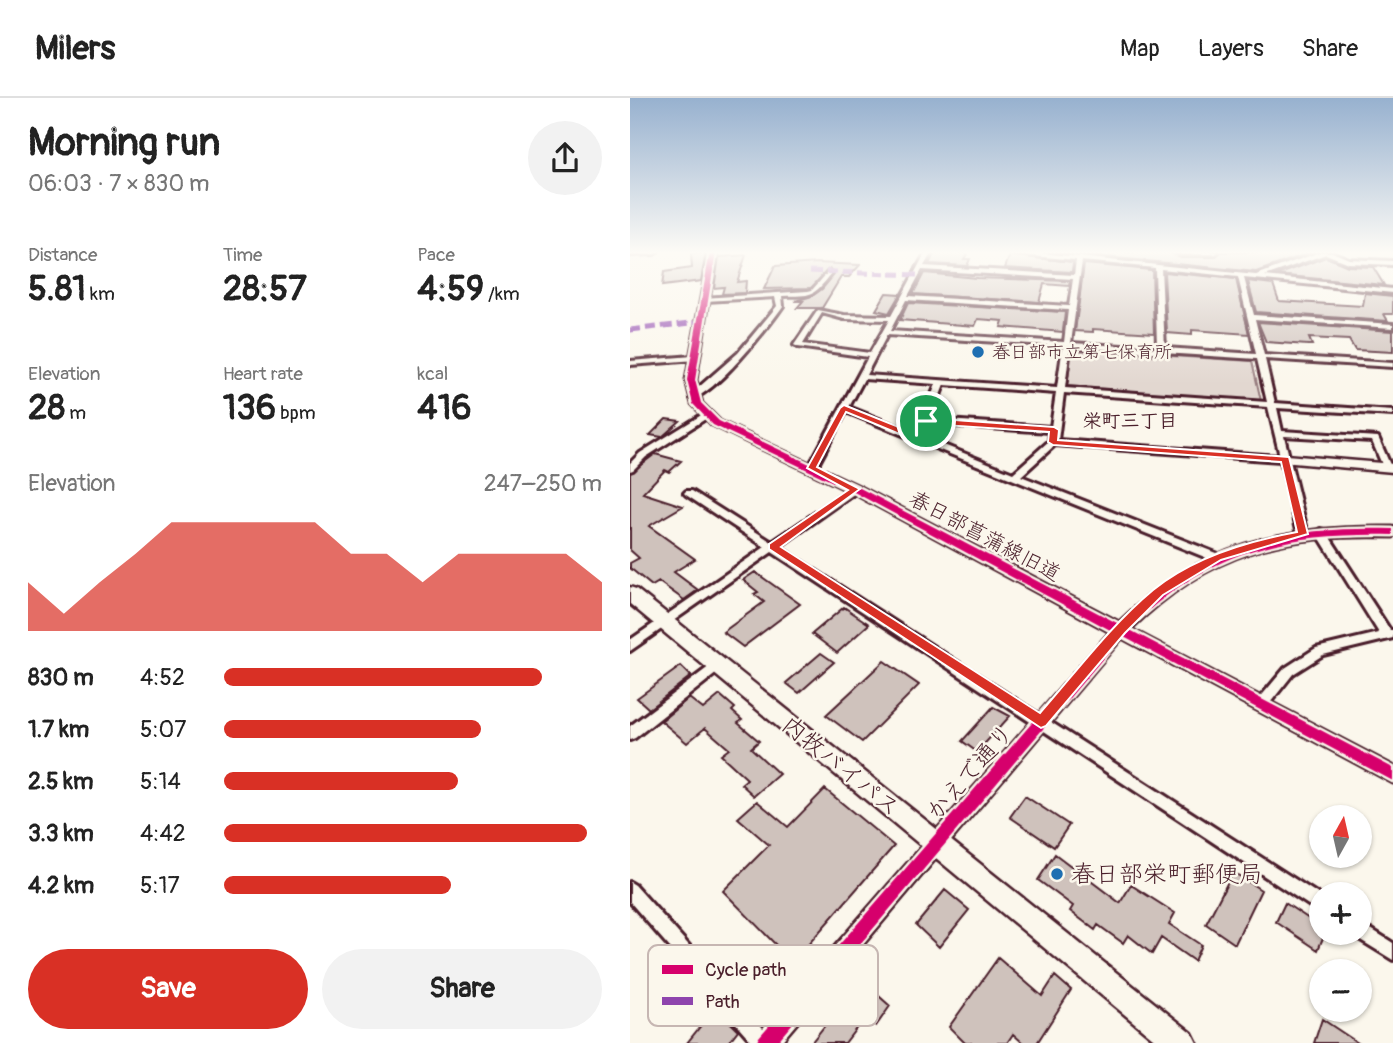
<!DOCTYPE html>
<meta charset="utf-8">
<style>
body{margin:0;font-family:Pangolin,"Klee One",sans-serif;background:#f2f2f2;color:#222;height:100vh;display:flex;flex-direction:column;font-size:26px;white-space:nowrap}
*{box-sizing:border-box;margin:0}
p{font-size:23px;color:#767676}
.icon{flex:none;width:38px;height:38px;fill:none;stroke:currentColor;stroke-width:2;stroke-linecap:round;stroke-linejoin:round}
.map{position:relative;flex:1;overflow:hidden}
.sheet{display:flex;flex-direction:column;background:#fff;width:630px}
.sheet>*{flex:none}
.needle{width:46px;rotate:8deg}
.tools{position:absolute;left:679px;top:707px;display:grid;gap:14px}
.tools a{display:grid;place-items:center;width:63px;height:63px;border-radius:50%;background:#fff;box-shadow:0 2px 5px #0004;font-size:35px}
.pin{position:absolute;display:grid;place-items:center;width:60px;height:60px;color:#fff;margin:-30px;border:4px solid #fff;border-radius:50%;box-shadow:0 2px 7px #0007}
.round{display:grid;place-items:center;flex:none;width:74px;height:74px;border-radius:37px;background:#f2f2f2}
.head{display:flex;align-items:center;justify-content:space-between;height:119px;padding:0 28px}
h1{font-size:38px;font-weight:700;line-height:52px}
.stats{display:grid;grid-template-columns:repeat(3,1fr);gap:10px;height:119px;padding:7px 28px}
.stats div{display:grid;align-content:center}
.stats b{font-size:35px;font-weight:700}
.stats small{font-size:19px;font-weight:400}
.stats p{font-size:19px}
.chart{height:196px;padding:14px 28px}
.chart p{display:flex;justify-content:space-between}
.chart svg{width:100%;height:126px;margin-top:7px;fill:#d93025;opacity:.7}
.action{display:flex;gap:14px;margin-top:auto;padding:14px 28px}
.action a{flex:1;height:80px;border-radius:42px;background:#d93025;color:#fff;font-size:28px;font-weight:700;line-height:80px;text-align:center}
.action a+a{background:#f2f2f2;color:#222}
ul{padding:0 28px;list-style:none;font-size:23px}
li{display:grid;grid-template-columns:112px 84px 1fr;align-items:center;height:52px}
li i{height:18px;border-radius:9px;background:#d93025}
header{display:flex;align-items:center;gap:42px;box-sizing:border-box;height:98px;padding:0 35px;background:#fff;border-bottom:2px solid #e0e0e0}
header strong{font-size:33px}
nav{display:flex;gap:38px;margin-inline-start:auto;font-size:24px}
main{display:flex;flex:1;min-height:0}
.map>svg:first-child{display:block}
.green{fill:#e2d7d0;stroke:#967b7e;stroke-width:2}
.building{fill:#cfc2bc;stroke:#4a1f2b;stroke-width:2}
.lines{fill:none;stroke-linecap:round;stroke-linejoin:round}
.minor-casing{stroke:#4a1f2b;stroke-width:6}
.tertiary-casing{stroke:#4a1f2b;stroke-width:5}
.primary-casing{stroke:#4a1f2b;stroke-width:5}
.minor{fill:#fbf7ec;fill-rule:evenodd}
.tertiary{fill:#fbf7ec;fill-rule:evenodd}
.primary{fill:#fbf7ec;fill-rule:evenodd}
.quiet{stroke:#8e44ad;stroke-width:5;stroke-dasharray:11 5;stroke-linecap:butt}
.cycleway-casing{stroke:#fbf7ec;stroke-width:5}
.cycleway{fill:#d6006c;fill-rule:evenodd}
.route{fill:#d93025;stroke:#fff;stroke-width:2;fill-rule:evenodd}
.poi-dot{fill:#1f6fb2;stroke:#fbf7ec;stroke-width:2.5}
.labels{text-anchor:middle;stroke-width:5;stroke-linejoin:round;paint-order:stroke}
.far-poi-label{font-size:18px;fill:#4a1f2b;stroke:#fbf7ec;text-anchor:start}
.far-neighbourhood-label{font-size:19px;font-weight:bold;fill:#4a1f2b;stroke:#fbf7ec}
.street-label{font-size:21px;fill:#4a1f2b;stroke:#fbf7ec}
.near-street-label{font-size:24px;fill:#4a1f2b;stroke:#fbf7ec}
.near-poi-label{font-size:24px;fill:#4a1f2b;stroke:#fbf7ec;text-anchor:start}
.key{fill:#fbf7ec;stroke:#c6b6b2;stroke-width:2}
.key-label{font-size:19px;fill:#4a1f2b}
</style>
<header>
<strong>Milers</strong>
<nav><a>Map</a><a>Layers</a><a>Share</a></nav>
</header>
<main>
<section class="sheet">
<div class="head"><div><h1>Morning run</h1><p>06:03 · 7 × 830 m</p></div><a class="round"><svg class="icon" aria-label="share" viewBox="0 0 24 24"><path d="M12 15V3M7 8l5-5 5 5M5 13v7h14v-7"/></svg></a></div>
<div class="stats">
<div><p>Distance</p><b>5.81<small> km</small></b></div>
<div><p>Time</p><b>28:57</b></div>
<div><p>Pace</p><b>4:59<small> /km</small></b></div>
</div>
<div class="stats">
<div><p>Elevation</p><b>28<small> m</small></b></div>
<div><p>Heart rate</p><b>136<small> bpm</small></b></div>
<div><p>kcal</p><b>416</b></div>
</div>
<div class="chart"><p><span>Elevation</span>247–250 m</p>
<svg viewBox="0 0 160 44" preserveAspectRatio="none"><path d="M0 44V27L10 38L20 27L30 17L40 6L50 6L60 6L70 6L80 6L90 17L100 17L110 27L120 17L130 17L140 17L150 17L160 27V44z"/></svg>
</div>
<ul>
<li><b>830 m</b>4:52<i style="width:84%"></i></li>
<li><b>1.7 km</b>5:07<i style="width:68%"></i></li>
<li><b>2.5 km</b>5:14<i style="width:62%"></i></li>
<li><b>3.3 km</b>4:42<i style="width:96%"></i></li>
<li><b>4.2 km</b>5:17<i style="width:60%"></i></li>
</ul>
<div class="action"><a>Save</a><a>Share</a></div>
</section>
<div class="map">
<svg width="763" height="945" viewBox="0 0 763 945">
<rect width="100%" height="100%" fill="#fbf7ec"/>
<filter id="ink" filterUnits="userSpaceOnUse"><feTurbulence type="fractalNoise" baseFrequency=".0143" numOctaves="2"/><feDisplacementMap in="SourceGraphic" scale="14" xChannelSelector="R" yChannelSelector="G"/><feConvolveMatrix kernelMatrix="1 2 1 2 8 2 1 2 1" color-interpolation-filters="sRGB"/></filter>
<g filter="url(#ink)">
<!-- green -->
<path class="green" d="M442,252L622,263L631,303L437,288Z"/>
<!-- building -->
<path class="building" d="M76,154L71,183L32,188L34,174L62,170L61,156Z
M305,154H334L337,156L334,161H340L337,168L299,166Z
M427,154H538L551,159H585L591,154H682L626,174Z
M116,157L107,184L116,183L115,195L92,196L94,189L84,190L89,159Z
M380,157L443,164L442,174L375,170Z
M696,159L718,168L743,169L754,187L647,177Z
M187,165L230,167L219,179H211L192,210H167L173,203H165L182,198L192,191L204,177L200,171L181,190L134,191L145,168Z
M454,166L522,172L524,235L463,231V234L445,233Z
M534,174L606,181L619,236L562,232V237L537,235Z
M294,175L347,180L440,183L439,188L414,186L409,204L283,196Z
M618,183L643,186L649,203L733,208L735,195L763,198V216H754L758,223L626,214Z
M256,195L270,196L259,215L246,212Z
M278,205L435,214L433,234L371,229L373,223L348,221L345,228L270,222Z
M628,224L763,233V254L725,252L719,242L679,240L682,247H678L636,244Z
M36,321L50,323L32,339L20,337Z
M25,356L51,363L39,374L35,372L13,395L53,408L19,428L65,461L44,474L68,492L54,502L29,484L22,488L0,470V465L9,460L0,452V375Z
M125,474L170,506L113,549L93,534L134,504L124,496L128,494L113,482Z
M214,509L239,526L207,555L182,536Z
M191,555L204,564L169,595L156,585Z
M254,563L289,587L232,644L196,617Z
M51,568L61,578L19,611L7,600Z
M90,597L105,610L102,613L112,622L108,625L129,643L121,650L149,676L124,698L111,686L117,681L91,657L99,651L75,630L57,645L31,623L59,600L73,611Z
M363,609L380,618L347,654L332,643Z
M195,691L264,748L163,864L160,862L150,877L138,869L150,851L93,793L139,747L108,720L127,703L158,729Z
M395,698L439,727L424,749L380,719Z
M425,756L490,805L501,787L545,815L539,826L571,847L564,863L531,840L522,856L498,837L493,845L468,827L465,832L440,813L443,808L408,782Z
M603,774L631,792L605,846L576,826Z
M315,792L339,812L309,849L286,827Z
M655,805L691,829V835H695L688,852L646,824Z
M368,860L412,898L425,878L441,892L407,945H393L383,936L377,945H335L319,929Z
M231,882L260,908L246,928L235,919L215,945H181Z
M85,910L108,932L98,945H57Z
M692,921L728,945H684Z"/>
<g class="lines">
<!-- minor casing -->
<g class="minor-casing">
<path id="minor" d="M0,154H27L24,156L0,157Z
M296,154H302L294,168L444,177L446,162L384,156L381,154H401L626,177L690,154H702L719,161L763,163V167L718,165L696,156L635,178L763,191V195L614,180L624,217L763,226V230L625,221L634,257L763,265V269L635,261L645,305L763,313V317L647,310L652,333L748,339L761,369L757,372L754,371L742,343L654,338L678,436L673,439L668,436L651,363L425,347L391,378L591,457L592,460L587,464L216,314L186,370L185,372H179L178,370L238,259L168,249L164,247L188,212L214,217L261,218ZM452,163L525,170L527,250L441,245ZM531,171L608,179L626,256L535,250ZM292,172L443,181L439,208L278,198ZM276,202L438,212L434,244L260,233ZM192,215L214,221L259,222L240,255L173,246ZM257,237L433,248L427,290L236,277ZM440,249L627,261L637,304L435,290ZM234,281L306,286L287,336L219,309ZM314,287L426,295L421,329L301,321ZM434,295L638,309L650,358L428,342ZM299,326L420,334L419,343L383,375L294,339Z
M548,154H588L585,156H551Z
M199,173L202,175C182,200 183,197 152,198L153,208C140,227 82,300 61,300V296L108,255L147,208L145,199L75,203L72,201L73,200L178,193L182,192Z
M63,258L67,260L66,262L0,267V263Z
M73,316H79L80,318L16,359L3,372L0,373V365L10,355Z
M225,388L228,389L230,391L228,393L149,449L691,798V815L686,812L142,454L0,553V542L135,449L56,397L54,395L56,393H62L142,444Z
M691,431L695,432L760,532H763V540L693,557L663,576L636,610L632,611L628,610L626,606L628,602L655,570L686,550L749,535L686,434Z
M88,563L92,565L94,568L92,571L5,640L0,642V628L84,565Z
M0,784L5,787L141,939L144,945H123L0,804Z
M730,824L763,845V862L724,838L723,835H730Z"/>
</g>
<!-- tertiary casing -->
<g class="tertiary-casing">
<path id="tertiary" d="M79,154H87L66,282L72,305L90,323L229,388L489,524C572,445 650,427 763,429V439C654,436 581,452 501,531L763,668V685L492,540L150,945H123L127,937L480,534L221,394L82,327L62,306L56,282Z
M656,357L763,366V374L652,364V358Z"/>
</g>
<!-- primary casing -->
<g class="primary-casing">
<path id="primary" d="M0,489L6,491L562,935L567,945H529L0,506Z"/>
</g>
<!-- minor -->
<use href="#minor" class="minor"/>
<!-- tertiary -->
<use href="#tertiary" class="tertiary"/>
<!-- primary -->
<use href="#primary" class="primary"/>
<!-- quiet -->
<path class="quiet" d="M180,173L288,177
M0,232L70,224"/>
<!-- cycleway casing -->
<g class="cycleway-casing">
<path id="cycleway" d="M80,154H86L65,282L71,305L89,323L228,389L489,526C507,509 525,491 547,478C612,437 687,429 763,431V437C651,435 581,451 498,531L763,670V683L492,538L146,945H126L129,939L482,533L222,393L83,327L63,306L57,282Z"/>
</g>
<!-- cycleway -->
<use href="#cycleway" class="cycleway"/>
</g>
</g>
<!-- sky -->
<linearGradient id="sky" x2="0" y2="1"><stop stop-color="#97b1cf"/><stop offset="0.54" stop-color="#fdfbf6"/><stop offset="1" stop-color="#fdfbf6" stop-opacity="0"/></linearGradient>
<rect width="763" height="286" fill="url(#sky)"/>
<!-- route -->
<path class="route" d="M214,307L286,336L291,323L296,320L424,329L429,332L428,342L659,359L678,436L591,462L533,497L495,535L416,628L411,630L139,451V446L218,392L177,370L210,310ZM216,314L289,344L294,341L299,326L419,334L418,344L423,347L651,364L667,434C618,443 562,460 523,492C481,527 446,574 410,615L151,449L230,391L187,369Z"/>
<!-- markers -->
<g class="poi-dot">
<circle cx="348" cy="254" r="7"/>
<circle cx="427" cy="776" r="7"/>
</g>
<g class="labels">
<!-- far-poi labels -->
<g class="far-poi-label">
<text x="362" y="260">春日部市立第七保育所</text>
</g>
<!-- far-neighbourhood labels -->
<g class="far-neighbourhood-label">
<text x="500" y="329">栄町三丁目</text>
</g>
<!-- street labels -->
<g class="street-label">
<text transform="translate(355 438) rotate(28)" y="7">春日部菖蒲線旧道</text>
</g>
<!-- near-street labels -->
<g class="near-street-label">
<text transform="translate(211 668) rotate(39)" y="8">内牧バイパス</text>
<text transform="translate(340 674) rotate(-49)" y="8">かえで通り</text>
</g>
<!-- near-poi labels -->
<g class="near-poi-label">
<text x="441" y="784">春日部栄町郵便局</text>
</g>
</g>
<!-- legend -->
<rect x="18" y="847" width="230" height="81" rx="10" class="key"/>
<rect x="32" y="867" width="31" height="9" fill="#d6006c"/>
<rect x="32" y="899" width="31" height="8" fill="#8e44ad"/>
<g class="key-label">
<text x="75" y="878">Cycle path</text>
<text x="75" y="910">Path</text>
</g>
</svg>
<div class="tools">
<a><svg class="needle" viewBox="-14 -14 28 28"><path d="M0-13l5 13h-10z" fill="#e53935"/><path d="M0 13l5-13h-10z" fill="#767676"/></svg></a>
<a>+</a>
<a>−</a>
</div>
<div class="pin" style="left:296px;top:323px;background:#1e9e55"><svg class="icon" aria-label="arrive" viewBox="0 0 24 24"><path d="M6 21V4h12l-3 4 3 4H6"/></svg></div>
</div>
</main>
